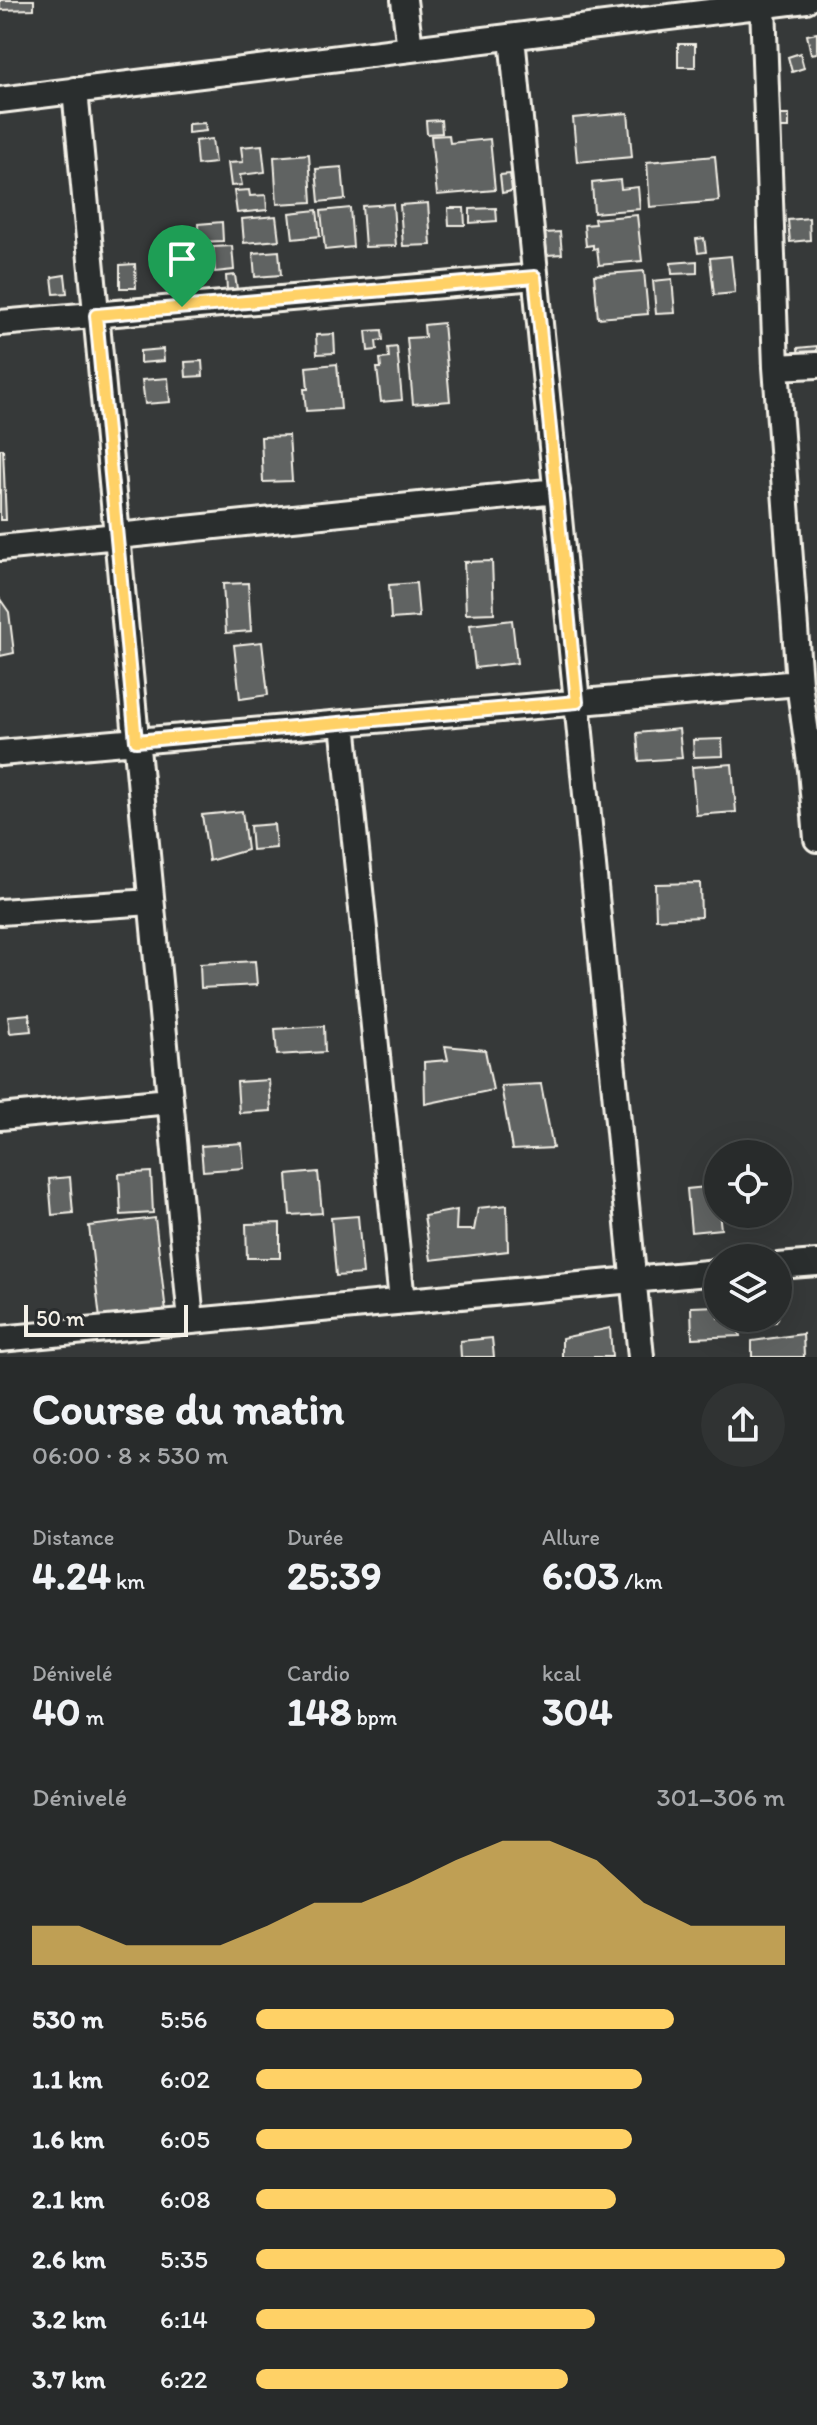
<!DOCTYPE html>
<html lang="fr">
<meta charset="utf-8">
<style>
body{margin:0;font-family:Itim,sans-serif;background:#303333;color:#f1f3f6;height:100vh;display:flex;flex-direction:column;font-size:30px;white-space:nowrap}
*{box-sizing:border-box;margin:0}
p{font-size:26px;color:#a5a7a9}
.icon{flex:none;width:44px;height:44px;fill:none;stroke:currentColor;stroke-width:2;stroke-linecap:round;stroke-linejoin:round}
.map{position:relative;height:1357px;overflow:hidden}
.side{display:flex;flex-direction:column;background:#282b2b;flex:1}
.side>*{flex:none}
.buttons{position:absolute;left:704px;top:1140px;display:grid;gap:16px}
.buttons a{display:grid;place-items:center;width:88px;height:88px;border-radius:50%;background:#282b2b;box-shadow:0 8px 32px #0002,0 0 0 2px #444747;font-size:40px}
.scale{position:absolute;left:24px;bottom:20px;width:164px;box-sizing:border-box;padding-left:8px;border:4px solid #f4f1e8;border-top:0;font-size:22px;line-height:28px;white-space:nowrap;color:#f4f1e8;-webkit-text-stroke:6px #2a2d2e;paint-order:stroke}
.pin{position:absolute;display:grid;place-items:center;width:68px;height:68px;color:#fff;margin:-82px -34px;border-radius:50% 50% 50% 0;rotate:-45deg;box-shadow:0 0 8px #0007}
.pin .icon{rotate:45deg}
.round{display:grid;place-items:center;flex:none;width:84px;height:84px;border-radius:42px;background:#303333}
.head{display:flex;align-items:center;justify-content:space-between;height:136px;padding:0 32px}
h1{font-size:44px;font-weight:700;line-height:60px}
.stats{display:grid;grid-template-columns:repeat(3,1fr);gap:12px;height:136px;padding:8px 32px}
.stats div{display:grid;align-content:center}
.stats b{font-size:40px;font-weight:700}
.stats small{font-size:22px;font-weight:400}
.stats p{font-size:22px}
.chart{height:224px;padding:16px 32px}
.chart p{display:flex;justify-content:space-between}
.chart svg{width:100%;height:144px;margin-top:8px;fill:#ffd166;opacity:.7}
ul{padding:0 32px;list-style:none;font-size:26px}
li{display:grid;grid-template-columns:128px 96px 1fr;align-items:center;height:60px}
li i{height:20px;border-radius:10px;background:#ffd166}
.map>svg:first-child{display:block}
.building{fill:#616362;stroke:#f4f1e8;stroke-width:2}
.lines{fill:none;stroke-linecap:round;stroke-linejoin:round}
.street-casing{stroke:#f4f1e8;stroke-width:30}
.street{stroke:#2a2d2e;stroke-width:24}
.route-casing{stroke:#fff;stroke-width:16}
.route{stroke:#ffd166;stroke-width:10}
</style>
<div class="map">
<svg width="817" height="1357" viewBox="0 0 817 1357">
<rect width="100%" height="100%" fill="#363939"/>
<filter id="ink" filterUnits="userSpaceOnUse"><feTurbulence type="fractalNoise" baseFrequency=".0125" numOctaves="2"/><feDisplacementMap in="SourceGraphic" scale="16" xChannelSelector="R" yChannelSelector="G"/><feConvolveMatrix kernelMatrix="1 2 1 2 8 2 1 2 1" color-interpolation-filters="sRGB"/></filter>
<g filter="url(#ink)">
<!-- building -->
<path class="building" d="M0,0H34V9L0,10Z
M817,33V53L811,54L807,35Z
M678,44H695V67H678Z
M800,53L804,68L792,72L788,57Z
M628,113L632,157L577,162L573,118Z
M781,115H789V128H781Z
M441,120L442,133L427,134L426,121Z
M205,123L206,131L188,133V124Z
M449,135L450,143L490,139L495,190L437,195L431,136Z
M212,139L215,163L197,165L195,141Z
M262,145L265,172L240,175L242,185L231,186L228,163L243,162L241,147Z
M309,154L312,202L277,204L274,157Z
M715,156L719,201L650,207L647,162Z
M342,167L345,199L319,202L316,169Z
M510,174L512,191L502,193L500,175Z
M620,180L621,189L638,187L640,209L594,213L592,183Z
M249,190L250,196L266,195L267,210L237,213L234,191Z
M428,203L431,245L403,246L400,205Z
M393,204L396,246L365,247L362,206Z
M350,208L353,247L325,250L321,211Z
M448,208H464L465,225H449Z
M496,208L497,221L470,223V209Z
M317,210L320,236L293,239L290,213Z
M637,215L642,261L599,265L597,248L593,249V245L586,246L584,225L595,224L594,219Z
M276,216L279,240L244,243L242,219Z
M809,218L810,240L790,242L788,220Z
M222,222L223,241L199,242L198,224Z
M560,232L562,254L547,255L545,233Z
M704,238L706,252L698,253L696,239Z
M232,246L234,270L215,272L213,247Z
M198,247H210L211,268L199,269Z
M279,251L281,275L255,277L253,253Z
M731,256L735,293L714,295L710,258Z
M697,261V273L672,274L671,263Z
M135,264L136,288H120V265Z
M644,271L648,314L598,318L594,275Z
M65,275L67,293L54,294L52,277Z
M235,275L237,289L227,290L226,276Z
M672,279L675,313L656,314L653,281Z
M194,284L195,294L172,296L171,286Z
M443,323L450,401L413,404L407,338L425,337L424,325Z
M382,330L383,340L376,341L377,350L368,351L366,331Z
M334,334L335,353L317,354L316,335Z
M817,346V357L799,359L798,348Z
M397,347L402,400L381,402L377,368H381L380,359L389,358L388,348Z
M163,349L164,361L140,363V351Z
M202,361L203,376L186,377L185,362Z
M337,364L341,409L306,411L304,389H308L306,367Z
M168,378L170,402L145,404L142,380Z
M289,436L292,481L263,482L261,437Z
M0,449H3L6,520H0Z
M492,561L494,613L466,614L464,562Z
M248,583L251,631L226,633L223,584Z
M416,583L419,617L391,619L389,585Z
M0,599L9,612L14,653L0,656Z
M512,620L517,663L475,668L470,625Z
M262,642L268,695L240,699L234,645Z
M679,729L682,758L639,761L637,733Z
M722,739L723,756L694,757L693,740Z
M732,764L736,812L696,815L692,767Z
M242,811L247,850L209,861L202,815Z
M274,824L276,848L252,850L250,826Z
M700,883L701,917L656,919L655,884Z
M255,961L257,985L201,988L200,964Z
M29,1014L31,1031L10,1033L8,1016Z
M324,1026L325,1052L277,1055L275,1029Z
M445,1046L485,1050L493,1090L425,1104L424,1062L448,1060Z
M269,1080L271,1111L239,1113L237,1082Z
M541,1084L553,1148L512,1150L501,1086Z
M242,1143L244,1168L203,1171L201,1146Z
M151,1172L153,1213L121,1215L119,1174Z
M318,1172L322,1213L290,1215L287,1175Z
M70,1177L73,1213L52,1215L49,1179Z
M716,1186L721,1229L691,1232L687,1189Z
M507,1205L508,1251L431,1260L424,1216L457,1210L456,1230H474L478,1208Z
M358,1216L363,1274L336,1276L331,1218Z
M155,1218L166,1312L100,1319L89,1226Z
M280,1223V1258H247L246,1224Z
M786,1290L778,1317V1291Z
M718,1306V1318H736L740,1336L692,1338L691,1307Z
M743,1318H778L776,1322L743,1324Z
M610,1328L612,1357H562V1338Z
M803,1334L804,1357H752V1341Z
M492,1338L494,1357H461L460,1341Z"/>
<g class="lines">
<!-- street casing -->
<g class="street-casing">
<path id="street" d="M404,0L410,49
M763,5L776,367L799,683L811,770L817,839
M512,37L641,1357
M75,90L191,1321
M0,100L806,0
M0,323L535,277
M776,367L817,365
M0,548L557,491
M343,723L402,1301
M0,753L799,683
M0,912L151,902
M0,1117L170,1101
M778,1266L817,1263
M0,1339L718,1272"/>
</g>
<!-- street -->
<use href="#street" class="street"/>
</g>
</g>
<g class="lines" filter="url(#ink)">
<!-- route casing -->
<g class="route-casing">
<path id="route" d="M535,277L577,702L136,741L96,315Z"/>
</g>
<!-- route -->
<use href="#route" class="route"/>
</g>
</svg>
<div class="buttons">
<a><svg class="icon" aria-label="locate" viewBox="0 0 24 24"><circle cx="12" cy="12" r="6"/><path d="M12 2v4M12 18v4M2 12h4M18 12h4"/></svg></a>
<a><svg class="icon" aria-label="layers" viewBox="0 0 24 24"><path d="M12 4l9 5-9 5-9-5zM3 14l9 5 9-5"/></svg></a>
</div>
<div class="scale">50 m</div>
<div class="pin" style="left:182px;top:307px;background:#1e9e55"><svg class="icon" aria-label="arrive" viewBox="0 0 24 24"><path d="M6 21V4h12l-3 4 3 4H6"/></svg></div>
</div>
<section class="side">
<div class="head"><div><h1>Course du matin</h1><p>06:00 · 8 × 530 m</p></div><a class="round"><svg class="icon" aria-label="share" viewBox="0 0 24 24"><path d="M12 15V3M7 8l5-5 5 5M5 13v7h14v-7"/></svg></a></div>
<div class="stats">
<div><p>Distance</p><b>4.24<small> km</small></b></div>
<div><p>Durée</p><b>25:39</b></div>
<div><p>Allure</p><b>6:03<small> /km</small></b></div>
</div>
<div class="stats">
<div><p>Dénivelé</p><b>40<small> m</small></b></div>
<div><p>Cardio</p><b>148<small> bpm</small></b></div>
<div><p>kcal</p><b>304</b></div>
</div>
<div class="chart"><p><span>Dénivelé</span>301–306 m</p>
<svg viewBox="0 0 160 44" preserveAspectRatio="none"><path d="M0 44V32L10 32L20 38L30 38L40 38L50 32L60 25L70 25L80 19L90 12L100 6L110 6L120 12L130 25L140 32L150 32L160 32V44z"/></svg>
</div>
<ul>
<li><b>530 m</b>5:56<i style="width:79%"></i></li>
<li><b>1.1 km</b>6:02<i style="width:73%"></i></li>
<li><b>1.6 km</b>6:05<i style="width:71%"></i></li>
<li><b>2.1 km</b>6:08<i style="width:68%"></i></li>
<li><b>2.6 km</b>5:35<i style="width:100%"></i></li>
<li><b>3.2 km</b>6:14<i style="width:64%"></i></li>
<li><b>3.7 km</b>6:22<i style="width:59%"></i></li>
</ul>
</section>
